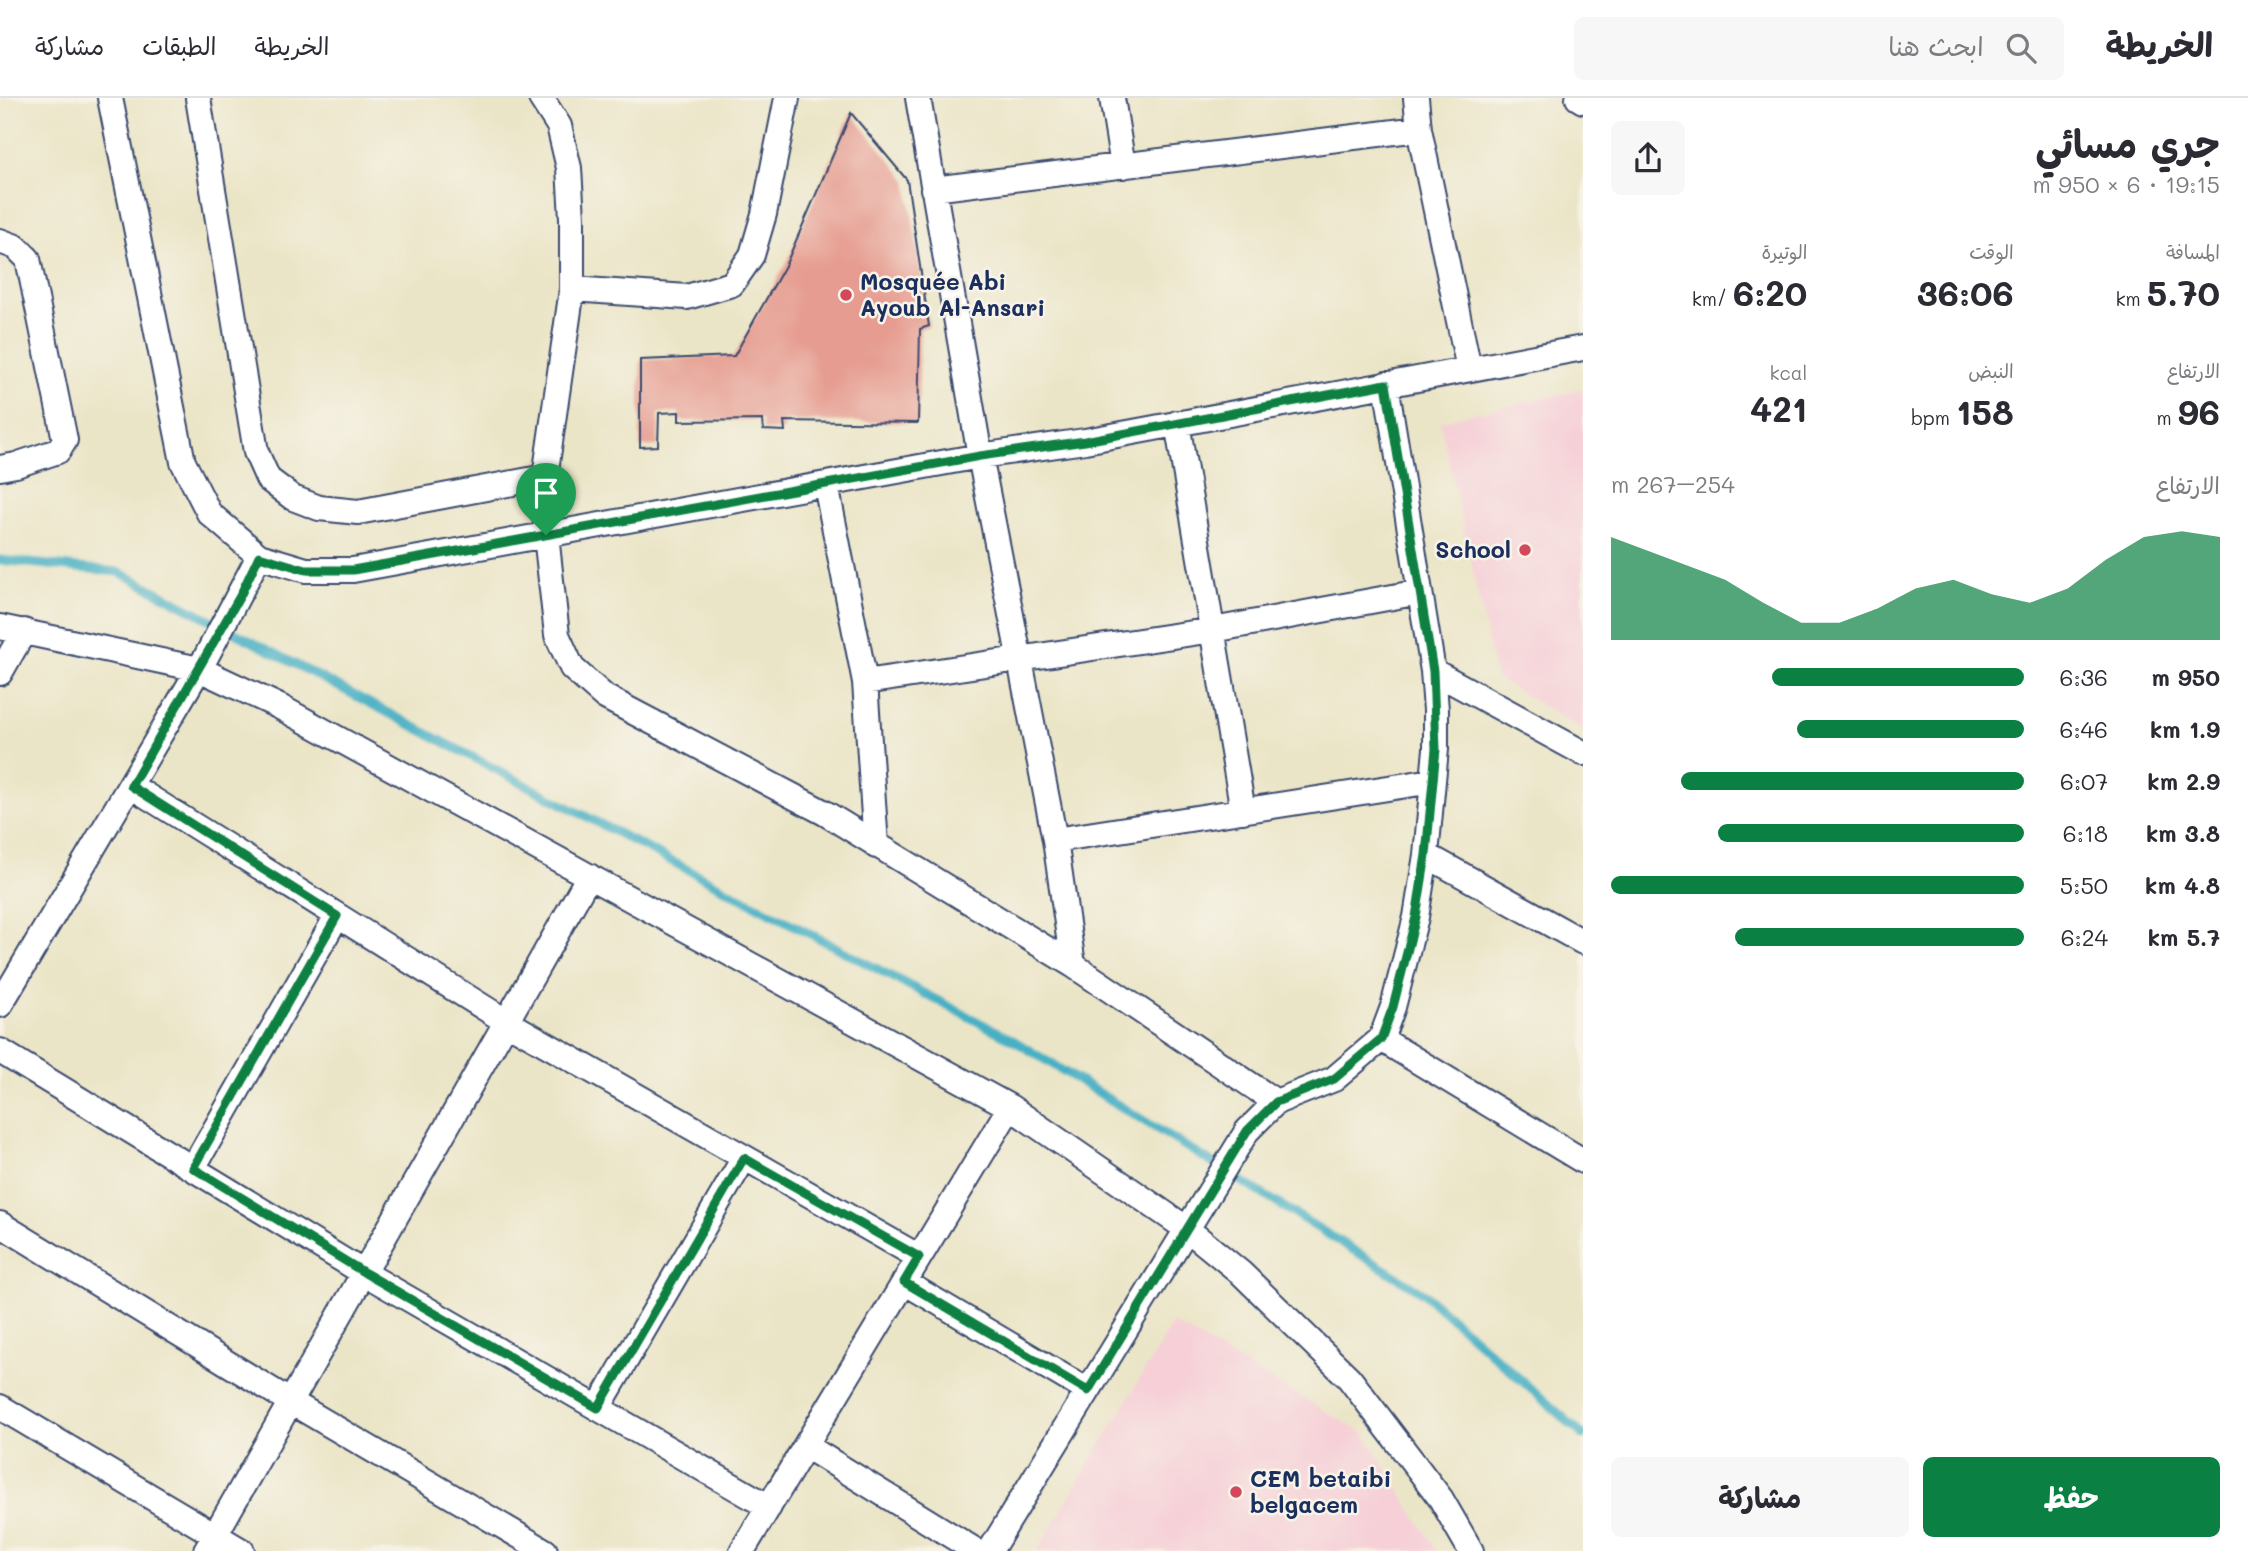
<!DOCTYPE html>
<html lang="ar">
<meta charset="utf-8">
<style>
body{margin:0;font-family:Mali,"Playpen Sans Arabic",sans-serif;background:#f7f7f7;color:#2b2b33;direction:rtl;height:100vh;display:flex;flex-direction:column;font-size:26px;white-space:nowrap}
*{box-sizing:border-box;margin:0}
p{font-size:23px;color:#7c7c81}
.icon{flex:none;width:38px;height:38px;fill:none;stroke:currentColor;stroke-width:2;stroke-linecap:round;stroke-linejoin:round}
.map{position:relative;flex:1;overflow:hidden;direction:ltr}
.side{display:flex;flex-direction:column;background:#fff;width:665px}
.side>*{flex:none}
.pin{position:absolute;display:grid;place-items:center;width:60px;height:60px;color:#fff;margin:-72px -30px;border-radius:50% 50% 50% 0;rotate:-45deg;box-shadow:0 0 7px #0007}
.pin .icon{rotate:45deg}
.round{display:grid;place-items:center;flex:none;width:74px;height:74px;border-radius:10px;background:#f7f7f7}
.headline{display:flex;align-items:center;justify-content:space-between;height:119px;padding:0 28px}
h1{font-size:38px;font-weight:700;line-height:52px}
.figures{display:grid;grid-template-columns:repeat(3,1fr);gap:10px;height:119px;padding:7px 28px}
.figures div{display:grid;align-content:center}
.figures b{font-size:35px;font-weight:700}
.figures small{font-size:19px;font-weight:400}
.figures p{font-size:19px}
.chart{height:196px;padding:14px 28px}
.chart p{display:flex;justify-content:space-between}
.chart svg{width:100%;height:126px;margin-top:7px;fill:#0b8043;opacity:.7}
.action{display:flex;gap:14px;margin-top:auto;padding:14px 28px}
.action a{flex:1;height:80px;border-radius:10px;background:#0b8043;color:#fff;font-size:28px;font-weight:700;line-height:80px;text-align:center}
.action a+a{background:#f7f7f7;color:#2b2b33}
ul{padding:0 28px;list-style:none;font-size:23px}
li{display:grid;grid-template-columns:112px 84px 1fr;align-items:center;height:52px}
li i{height:18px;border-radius:9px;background:#0b8043}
header{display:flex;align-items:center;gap:42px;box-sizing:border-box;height:98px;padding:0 35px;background:#fff;border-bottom:2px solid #e1e1e2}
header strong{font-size:33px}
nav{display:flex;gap:38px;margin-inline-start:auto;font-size:24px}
.search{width:490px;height:63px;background:#f7f7f7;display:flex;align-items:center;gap:18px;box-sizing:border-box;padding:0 24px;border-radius:10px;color:#7c7c81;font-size:26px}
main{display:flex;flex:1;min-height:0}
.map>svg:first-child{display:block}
.built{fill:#f6cfd7}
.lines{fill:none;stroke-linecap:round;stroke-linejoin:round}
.stream{stroke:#46b0c4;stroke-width:9}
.building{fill:#e69c90}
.street-casing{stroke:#3a4a6e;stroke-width:28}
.street{stroke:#fff;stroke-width:24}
.route-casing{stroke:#fff;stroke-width:14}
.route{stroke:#0b8043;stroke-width:9}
.poi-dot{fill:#d1495b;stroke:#f7f3e8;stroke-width:2.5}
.labels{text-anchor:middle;stroke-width:5;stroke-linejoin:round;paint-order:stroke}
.poi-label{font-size:23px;font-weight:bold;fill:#1b2f5e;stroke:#f7f3e8;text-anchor:start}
</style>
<header>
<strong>الخريطة</strong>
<div class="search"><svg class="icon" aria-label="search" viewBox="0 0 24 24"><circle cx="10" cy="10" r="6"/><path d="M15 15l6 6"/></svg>ابحث هنا</div>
<nav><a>الخريطة</a><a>الطبقات</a><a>مشاركة</a></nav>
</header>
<main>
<section class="side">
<div class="headline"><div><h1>جري مسائي</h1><p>19:15 · 6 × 950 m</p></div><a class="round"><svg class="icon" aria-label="share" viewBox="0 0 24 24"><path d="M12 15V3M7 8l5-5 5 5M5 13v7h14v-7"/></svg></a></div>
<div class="figures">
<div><p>المسافة</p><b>5.70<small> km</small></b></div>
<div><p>الوقت</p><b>36:06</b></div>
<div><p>الوتيرة</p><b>6:20<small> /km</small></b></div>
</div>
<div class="figures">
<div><p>الارتفاع</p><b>96<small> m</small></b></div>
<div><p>النبض</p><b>158<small> bpm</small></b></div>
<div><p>kcal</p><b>421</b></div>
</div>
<div class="chart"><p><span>الارتفاع</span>254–267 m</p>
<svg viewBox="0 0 160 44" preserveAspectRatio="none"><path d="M0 44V8L10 13L20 18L30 23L40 31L50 38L60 38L70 33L80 26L90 23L100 28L110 31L120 26L130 16L140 8L150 6L160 8V44z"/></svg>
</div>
<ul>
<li><b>950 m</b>6:36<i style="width:61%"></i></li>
<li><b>1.9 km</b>6:46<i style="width:55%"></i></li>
<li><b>2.9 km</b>6:07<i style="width:83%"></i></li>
<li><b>3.8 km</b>6:18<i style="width:74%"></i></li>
<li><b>4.8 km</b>5:50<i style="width:100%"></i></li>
<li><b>5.7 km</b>6:24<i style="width:70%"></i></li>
</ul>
<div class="action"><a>حفظ</a><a>مشاركة</a></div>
</section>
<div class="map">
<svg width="1583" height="1453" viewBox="0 0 1583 1453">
<rect width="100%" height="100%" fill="#f7f3e8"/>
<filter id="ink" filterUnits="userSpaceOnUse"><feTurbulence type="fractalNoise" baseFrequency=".0143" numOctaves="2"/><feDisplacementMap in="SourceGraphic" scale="14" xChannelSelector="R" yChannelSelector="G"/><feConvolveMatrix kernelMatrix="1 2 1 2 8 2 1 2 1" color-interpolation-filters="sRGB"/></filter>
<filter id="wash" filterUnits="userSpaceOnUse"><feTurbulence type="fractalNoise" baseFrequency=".00686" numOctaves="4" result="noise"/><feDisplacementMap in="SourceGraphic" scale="28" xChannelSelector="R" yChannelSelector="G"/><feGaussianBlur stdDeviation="1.57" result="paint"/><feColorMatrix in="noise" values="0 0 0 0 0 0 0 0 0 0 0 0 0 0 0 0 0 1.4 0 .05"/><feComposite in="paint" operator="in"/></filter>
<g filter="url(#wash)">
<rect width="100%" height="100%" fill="#ebe5c7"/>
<!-- built -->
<path class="built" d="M1583,291V632L1496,580L1440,323Z
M1173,1225L1365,1336L1437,1453H1037Z"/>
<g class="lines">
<!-- stream -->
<path class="stream" d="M0,462L119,474L1013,942L1423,1195L1583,1337"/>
</g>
<g id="blocks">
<!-- building -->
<path class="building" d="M851,15L907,82L929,228L920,231L918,325L784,323L785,333L763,332L762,322L679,323V314L659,315L658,348L640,349V262L734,258L786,166Z"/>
</g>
</g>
<g filter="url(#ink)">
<use href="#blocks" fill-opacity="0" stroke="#3a4a6e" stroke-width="2"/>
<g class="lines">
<!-- street casing -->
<g class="street-casing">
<path id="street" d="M110,0L183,364L209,415L259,458L306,472H353L980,358L1085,343L1583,250
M198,0L256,354L268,381L293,400L319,410L358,414L545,379
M541,0L559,28L569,70L572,120V191L545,379L546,437L557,537L572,570L605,599L825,715L1073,867L1276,1004
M918,0L980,358L1055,742L1433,683
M1112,0L1123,68
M1416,0L1419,31L1469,271
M1578,0L1583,3
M933,91L1419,31
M0,143L16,149L28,161L65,342L58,353L16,367L0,370
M572,191L687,199L732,186L752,157L764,116L787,0
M1177,325L1243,713
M826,387L865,584L876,748
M0,529L199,571L280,609L1010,1009L1187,1131L1241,1175L1349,1280L1441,1401L1471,1453
M1433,573L1583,655
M0,575L24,533
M865,584L1213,532L1420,494
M131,688L507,924L919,1159
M1055,742L1073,867
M1426,757L1583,844
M0,907L206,559L259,458
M1381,941L1583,1063
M0,953L364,1175L769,1409
M193,1070L337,818
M0,1126L291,1304L545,1453
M904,1184L1088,1293
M0,1309L242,1453
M598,1310L744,1060
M806,1348L976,1453
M206,1453L589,778
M742,1453L1010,1009
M990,1453L1247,1033L1276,1004L1334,981L1381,941L1393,909L1416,819L1426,757L1436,651V612L1433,573L1386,286"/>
</g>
<!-- street -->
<use href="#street" class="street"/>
</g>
</g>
<g class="lines" filter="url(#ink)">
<!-- route casing -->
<g class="route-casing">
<path id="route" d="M1386,286L1433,573L1436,651L1426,757L1416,819L1393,909L1381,941L1334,981L1276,1004L1247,1033L1088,1293L904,1184L919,1159L744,1060L598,1310L365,1175L193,1070L337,818L131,688L240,498L259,458L306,472H353L980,358L1085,343Z"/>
</g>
<!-- route -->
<use href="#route" class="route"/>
</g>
<!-- markers -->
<g class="poi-dot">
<circle cx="846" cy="197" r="7"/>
<circle cx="1525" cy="452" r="7"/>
<circle cx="1236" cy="1394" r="7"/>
</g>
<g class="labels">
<!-- poi labels -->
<g class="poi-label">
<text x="860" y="192">Mosquée Abi<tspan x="860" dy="26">Ayoub Al-Ansari</tspan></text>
<text x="1511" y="460" text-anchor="end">School</text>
<text x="1250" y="1389">CEM betaibi<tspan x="1250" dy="26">belgacem</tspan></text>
</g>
</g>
</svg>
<div class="pin" style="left:546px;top:437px;background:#1e9e55"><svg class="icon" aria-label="arrive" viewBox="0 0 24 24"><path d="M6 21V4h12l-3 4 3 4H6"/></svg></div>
</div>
</main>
